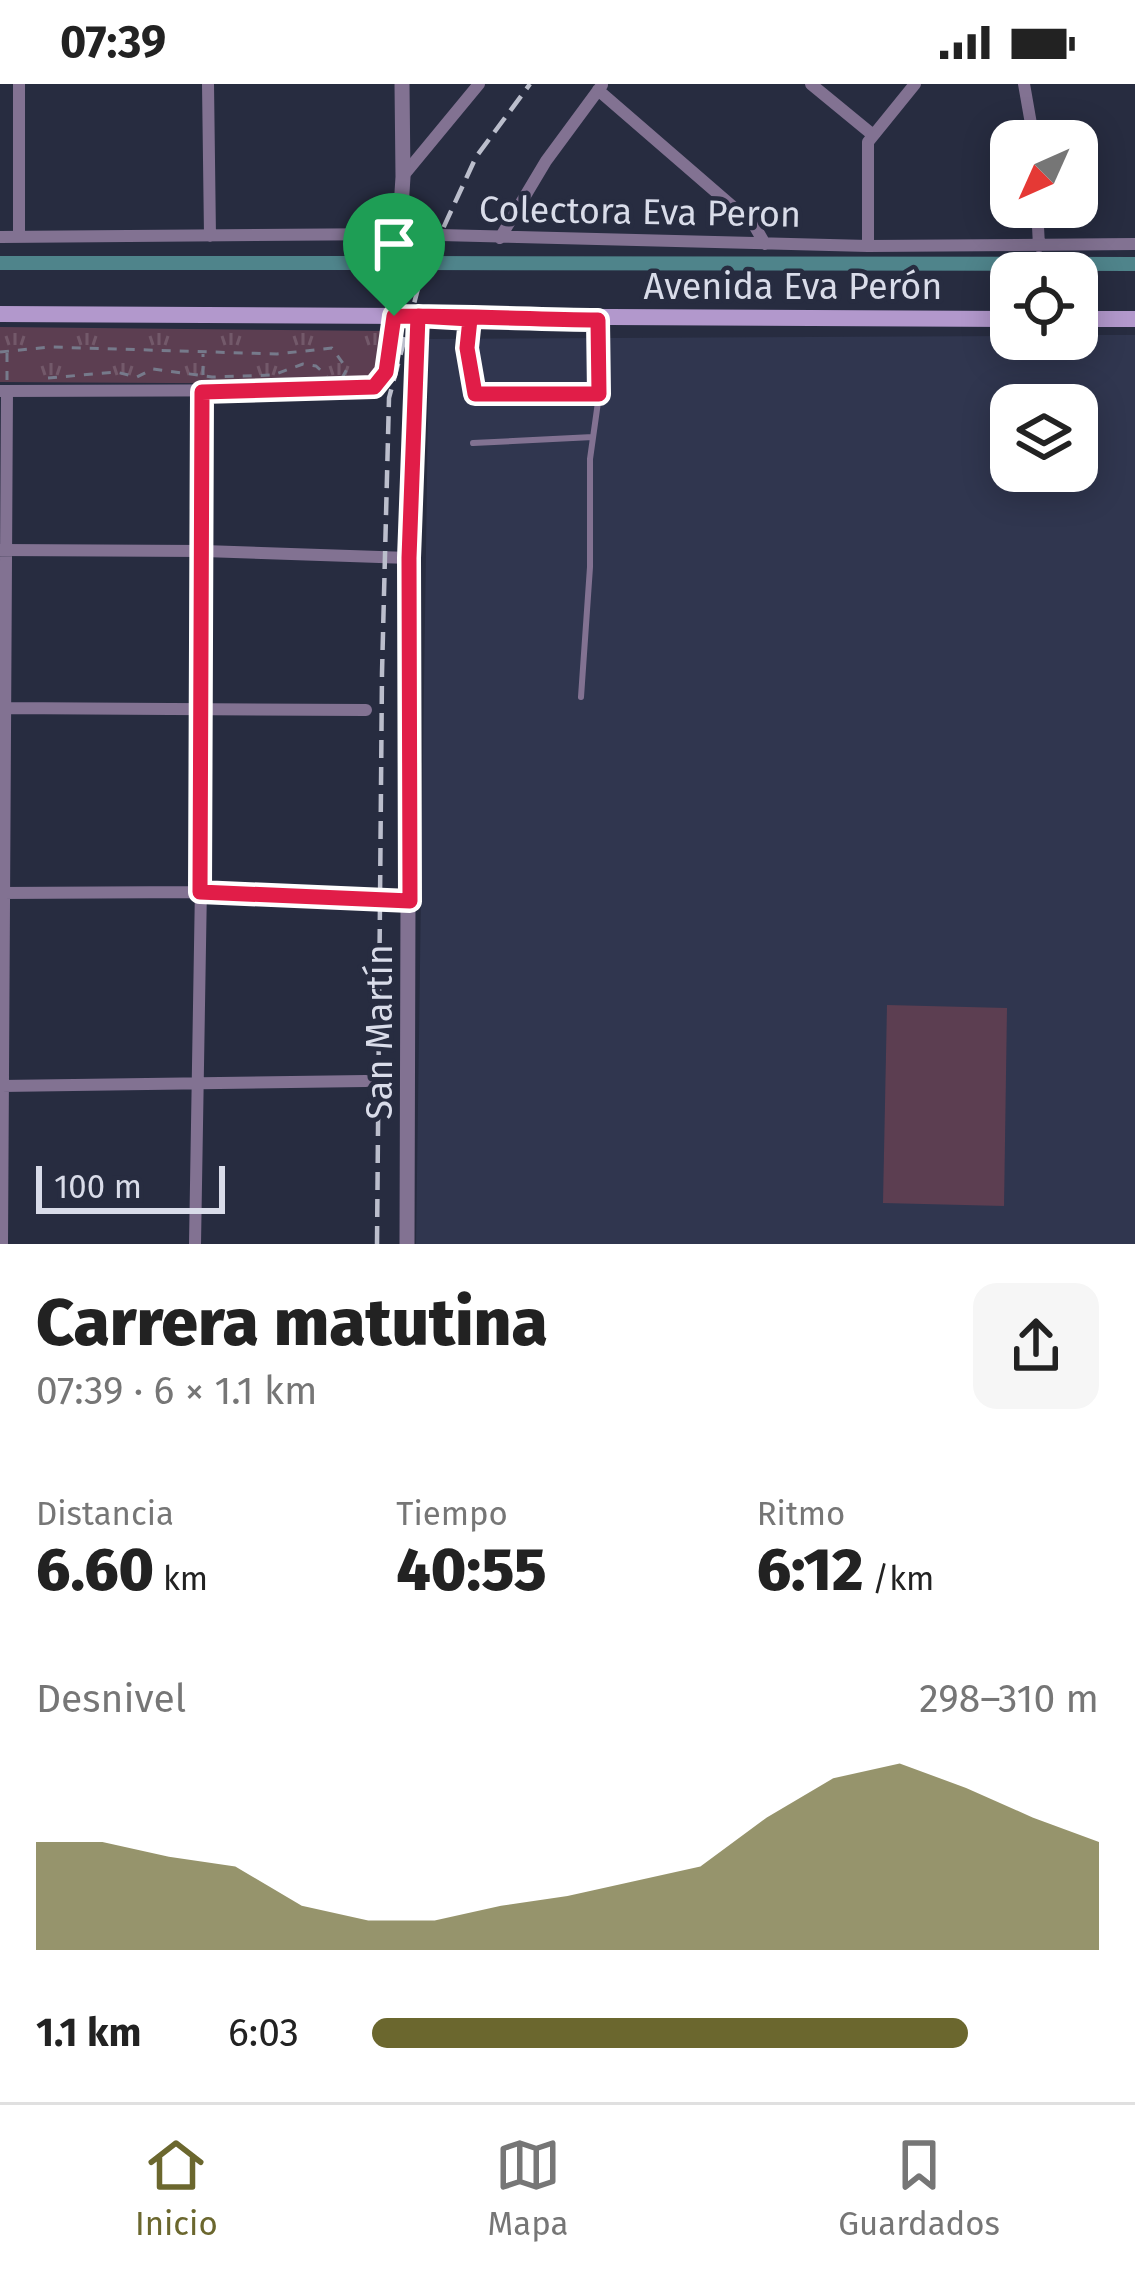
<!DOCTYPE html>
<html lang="es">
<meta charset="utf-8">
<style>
body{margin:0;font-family:"Fira Sans",sans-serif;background:#f6f6f6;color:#222;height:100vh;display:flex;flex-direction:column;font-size:45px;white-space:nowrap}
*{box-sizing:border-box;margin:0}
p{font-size:39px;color:#767676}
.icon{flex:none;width:66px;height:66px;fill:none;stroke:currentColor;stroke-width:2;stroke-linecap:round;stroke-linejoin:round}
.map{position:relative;height:1160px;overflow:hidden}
.sheet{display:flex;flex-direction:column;background:#fff;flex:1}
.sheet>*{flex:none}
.needle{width:78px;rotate:225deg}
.tools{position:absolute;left:990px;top:36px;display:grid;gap:24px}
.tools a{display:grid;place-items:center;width:108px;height:108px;border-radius:24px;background:#fff;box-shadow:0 6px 30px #0003;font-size:60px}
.scale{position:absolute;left:36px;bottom:30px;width:189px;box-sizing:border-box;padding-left:12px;border:6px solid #d9dce9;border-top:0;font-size:33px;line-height:42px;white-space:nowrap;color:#d9dce9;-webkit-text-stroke:9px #272c40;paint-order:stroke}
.pin{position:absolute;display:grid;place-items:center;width:102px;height:102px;color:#fff;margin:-123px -51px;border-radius:50% 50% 50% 0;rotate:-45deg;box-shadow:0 0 12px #0007}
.pin .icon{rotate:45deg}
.round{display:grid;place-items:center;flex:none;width:126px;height:126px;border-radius:24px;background:#f6f6f6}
.head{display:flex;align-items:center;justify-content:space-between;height:204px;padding:0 36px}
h1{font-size:66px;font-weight:800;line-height:90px}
.metrics{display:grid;grid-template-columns:repeat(3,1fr);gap:18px;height:204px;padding:12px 36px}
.metrics div{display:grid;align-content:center}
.metrics b{font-size:60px;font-weight:800}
.metrics small{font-size:33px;font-weight:400}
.metrics p{font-size:33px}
.chart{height:336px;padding:24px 36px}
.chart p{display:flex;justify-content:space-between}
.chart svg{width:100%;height:216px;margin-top:12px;fill:#6b672e;opacity:.7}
ul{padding:0 36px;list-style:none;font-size:39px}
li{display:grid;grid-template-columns:192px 144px 1fr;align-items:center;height:90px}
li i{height:30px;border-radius:15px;background:#6b672e}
.status{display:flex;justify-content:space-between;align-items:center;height:84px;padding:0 60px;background:#fff;direction:ltr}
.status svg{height:33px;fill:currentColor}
.tabs{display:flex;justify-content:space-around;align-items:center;height:168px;border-top:3px solid #e0e0e0;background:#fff;font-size:33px;color:#767676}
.tabs a{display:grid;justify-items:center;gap:6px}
.tabs .selected{color:#6b672e}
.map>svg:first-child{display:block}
.built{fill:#30364f;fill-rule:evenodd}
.grass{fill:url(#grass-tufts)}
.pitch{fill:#5c3e51}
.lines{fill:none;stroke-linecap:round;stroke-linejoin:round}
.canal{stroke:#4f848b;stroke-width:14}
.path{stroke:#767a8b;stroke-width:3;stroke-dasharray:9 9;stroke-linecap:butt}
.service{stroke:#827292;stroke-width:6}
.minor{stroke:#827292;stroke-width:12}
.tertiary{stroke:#827292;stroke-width:15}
.secondary{stroke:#b298cc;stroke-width:16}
.rail{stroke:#bbbecc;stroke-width:4.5;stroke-dasharray:18 9;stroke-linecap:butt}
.route-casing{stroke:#fff;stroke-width:24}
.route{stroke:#e11d48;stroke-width:15}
.labels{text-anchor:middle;stroke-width:9;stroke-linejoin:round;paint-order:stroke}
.street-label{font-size:36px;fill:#d9dce9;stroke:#272c40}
</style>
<div class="status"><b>07:39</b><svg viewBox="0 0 49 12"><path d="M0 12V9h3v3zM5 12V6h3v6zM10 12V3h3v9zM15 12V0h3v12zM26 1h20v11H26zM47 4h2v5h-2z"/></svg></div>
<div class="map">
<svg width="1135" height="1160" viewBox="0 0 1135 1160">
<defs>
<pattern id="grass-tufts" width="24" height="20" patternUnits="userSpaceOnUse" patternTransform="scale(3)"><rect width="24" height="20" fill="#5c3e51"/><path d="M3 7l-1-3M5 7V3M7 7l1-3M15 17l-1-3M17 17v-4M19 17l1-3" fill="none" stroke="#73596a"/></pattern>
</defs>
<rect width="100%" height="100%" fill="#272c40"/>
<!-- built -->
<path class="built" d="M1077,251H1135V1160H416L429,255L1011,252V255H1077ZM1011,321H1077V387H1011Z"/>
<!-- grass -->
<path class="grass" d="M0,243L386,247L376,290L370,298L357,300L0,298Z"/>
<!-- pitch -->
<path class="pitch" d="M887,921L1007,924L1004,1122L883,1119Z"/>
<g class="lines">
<!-- canal -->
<path class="canal" d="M0,179H385
M413,179L1135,180"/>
<!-- path -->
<path class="path" d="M0,268L51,263L277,270L332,264L347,285L342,294
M203,291V270
M48,294L116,288L137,293L153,285L212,293L273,291L303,280L316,282L327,292
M7,296V269"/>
<!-- service -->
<path class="service" d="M470,235L467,264L475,310L599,311
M473,359L593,353
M581,613L590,483V375L599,311L598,235"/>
<!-- minor -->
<path class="minor" d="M208,0L210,152
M811,0L873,51
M1024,0L1034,57
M598,6L754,141L765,160
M403,92L479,0
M1037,123L1039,162
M0,153L400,150L868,162L1135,160
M19,153V0
M500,154L546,77L602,1
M868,162V58L915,0
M1,307L364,306C394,297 392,259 394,232
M0,466L204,467L409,474
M1,624L366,626
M0,809L200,808L410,817
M1,1002L366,997
M2,1160L7,307
M195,1160L204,624L202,308"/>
<!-- tertiary -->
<path class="tertiary" d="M394,232L403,93L402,0
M407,1160L409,474L418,233"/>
<!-- secondary -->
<path class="secondary" d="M0,230L1011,235
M1077,235H1135"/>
<!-- rail -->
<path class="rail" d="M377,1160L382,589L389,314L420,197L440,151L476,73L530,0"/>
</g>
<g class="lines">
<!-- route casing -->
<g class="route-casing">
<path id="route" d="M394,232L386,288L374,303L202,308L200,808L410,817L409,474L418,232L470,235L467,264L475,310H599L598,236C530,235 462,232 394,232"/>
</g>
<!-- route -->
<use href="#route" class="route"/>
</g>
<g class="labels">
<!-- street labels -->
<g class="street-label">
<text transform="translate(640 127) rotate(1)" y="13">Colectora Eva Peron</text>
<text x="793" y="215">Avenida Eva Perón</text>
<text transform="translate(379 948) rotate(-90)" y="13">San Martín</text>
</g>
</g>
</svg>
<div class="tools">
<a><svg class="needle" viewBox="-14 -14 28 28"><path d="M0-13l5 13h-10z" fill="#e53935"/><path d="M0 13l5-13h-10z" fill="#767676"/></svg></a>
<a><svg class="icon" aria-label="locate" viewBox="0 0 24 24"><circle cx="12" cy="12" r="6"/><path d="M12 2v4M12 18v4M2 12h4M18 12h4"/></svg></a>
<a><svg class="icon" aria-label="layers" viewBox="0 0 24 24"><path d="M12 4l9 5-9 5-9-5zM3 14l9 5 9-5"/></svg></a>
</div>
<div class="scale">100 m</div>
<div class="pin" style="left:394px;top:232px;background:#1e9e55"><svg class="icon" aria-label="arrive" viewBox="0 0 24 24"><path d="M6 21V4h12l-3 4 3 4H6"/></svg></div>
</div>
<section class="sheet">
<div class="head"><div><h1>Carrera matutina</h1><p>07:39 · 6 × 1.1 km</p></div><a class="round"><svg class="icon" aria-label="share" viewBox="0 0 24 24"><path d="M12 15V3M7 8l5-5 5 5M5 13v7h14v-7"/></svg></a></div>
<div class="metrics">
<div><p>Distancia</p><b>6.60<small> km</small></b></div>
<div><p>Tiempo</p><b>40:55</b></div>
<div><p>Ritmo</p><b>6:12<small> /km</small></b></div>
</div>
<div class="chart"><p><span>Desnivel</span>298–310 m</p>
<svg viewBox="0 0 160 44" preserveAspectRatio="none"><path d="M0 44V22L10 22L20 25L30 27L40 35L50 38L60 38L70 35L80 33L90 30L100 27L110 17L120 9L130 6L140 11L150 17L160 22V44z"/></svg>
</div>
<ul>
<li><b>1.1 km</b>6:03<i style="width:82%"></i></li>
</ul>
</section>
<nav class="tabs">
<a class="selected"><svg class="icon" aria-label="home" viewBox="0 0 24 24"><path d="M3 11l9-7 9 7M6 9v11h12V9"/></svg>Inicio</a>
<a><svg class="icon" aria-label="map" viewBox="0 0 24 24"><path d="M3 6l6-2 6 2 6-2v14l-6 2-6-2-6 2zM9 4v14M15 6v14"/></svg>Mapa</a>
<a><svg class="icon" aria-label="saved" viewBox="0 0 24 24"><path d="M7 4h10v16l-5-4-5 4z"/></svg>Guardados</a>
</nav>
